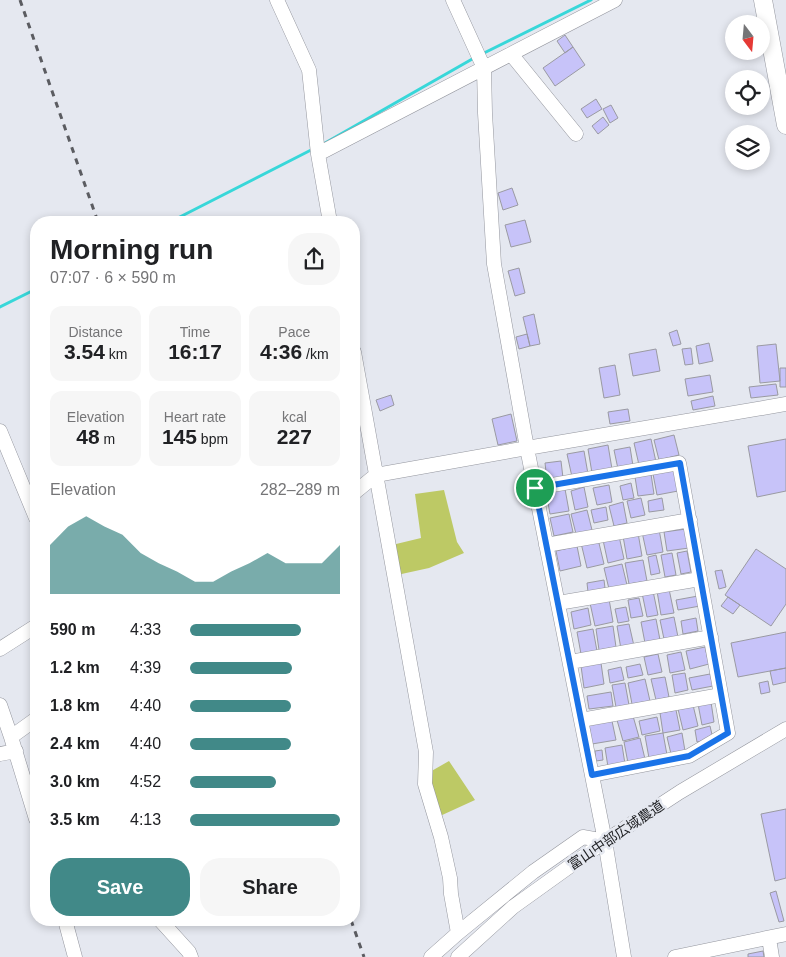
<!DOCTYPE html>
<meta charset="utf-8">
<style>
body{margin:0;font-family:Arial,"Noto Sans JP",sans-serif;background:#f6f6f6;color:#202124;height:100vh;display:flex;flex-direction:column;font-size:19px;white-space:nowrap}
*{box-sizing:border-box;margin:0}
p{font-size:16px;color:#757577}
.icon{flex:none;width:28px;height:28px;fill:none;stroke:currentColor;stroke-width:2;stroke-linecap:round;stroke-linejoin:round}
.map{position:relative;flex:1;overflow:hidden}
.panel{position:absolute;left:30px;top:216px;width:330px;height:710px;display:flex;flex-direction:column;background:#fff;border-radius:20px;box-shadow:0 2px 8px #0003}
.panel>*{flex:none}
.needle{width:32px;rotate:164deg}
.fabs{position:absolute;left:725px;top:15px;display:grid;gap:10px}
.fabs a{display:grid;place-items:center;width:45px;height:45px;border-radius:50%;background:#fff;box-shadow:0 2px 8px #0003;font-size:25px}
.pin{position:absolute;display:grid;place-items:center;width:42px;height:42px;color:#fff;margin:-21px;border:2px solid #fff;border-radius:50%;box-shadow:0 1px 5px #0007}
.round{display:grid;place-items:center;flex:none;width:52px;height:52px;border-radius:20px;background:#f6f6f6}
.head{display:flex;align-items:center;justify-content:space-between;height:85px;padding:0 20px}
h1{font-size:28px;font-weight:800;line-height:38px}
.figures{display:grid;grid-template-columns:repeat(3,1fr);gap:8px;height:85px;padding:5px 20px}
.figures div{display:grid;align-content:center;border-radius:12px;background:#f6f6f6;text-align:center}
.figures b{font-size:21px;font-weight:800}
.figures small{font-size:14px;font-weight:400}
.figures p{font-size:14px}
.chart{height:140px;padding:10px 20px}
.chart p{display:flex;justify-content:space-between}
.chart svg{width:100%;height:90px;margin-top:5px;fill:#418988;opacity:.7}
.action{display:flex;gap:10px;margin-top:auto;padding:10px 20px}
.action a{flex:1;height:58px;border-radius:20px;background:#418988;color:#fff;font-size:20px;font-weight:800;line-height:58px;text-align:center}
.action a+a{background:#f6f6f6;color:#202124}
ul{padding:0 20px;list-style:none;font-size:16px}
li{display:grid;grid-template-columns:80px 60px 1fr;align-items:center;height:38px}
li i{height:12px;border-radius:6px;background:#418988}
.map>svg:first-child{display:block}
.green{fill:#bdc965}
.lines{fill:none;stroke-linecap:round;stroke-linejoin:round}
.stream{stroke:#38d7d9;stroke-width:3}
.building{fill:#c7c3f9;stroke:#9a9aa2}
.minor-casing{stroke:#94969e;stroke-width:15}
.major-casing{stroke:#94969e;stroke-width:19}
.minor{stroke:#fff;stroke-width:14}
.major{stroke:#fff;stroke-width:18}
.rail{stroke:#5b5c61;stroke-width:3;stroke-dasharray:6 6;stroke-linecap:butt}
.route-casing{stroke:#fff;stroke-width:10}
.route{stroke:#1a73e8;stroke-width:6}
.labels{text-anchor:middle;stroke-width:5;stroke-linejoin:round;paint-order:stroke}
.street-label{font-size:14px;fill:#1d1e21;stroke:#e5e8f0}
</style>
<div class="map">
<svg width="786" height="957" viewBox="0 0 786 957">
<rect width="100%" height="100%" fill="#e5e8f0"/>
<!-- green -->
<path class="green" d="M444,490L457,542L464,553L429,568L397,575L392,545L421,538L415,494Z
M449,761L475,800L440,816L428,773Z"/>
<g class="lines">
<!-- stream -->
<path class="stream" d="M482,54L591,0
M325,143L474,58
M170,222L313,149
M0,307L36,289"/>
</g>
<!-- building -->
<path class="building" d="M565,35L573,47L565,53L557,41Z
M573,47L585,65L555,86L543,68Z
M596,99L602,109L587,118L581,109Z
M611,105L618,118L610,123L603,109Z
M603,117L609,125L598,134L592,126Z
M512,188L518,205L503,210L498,193Z
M525,220L531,242L511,247L505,225Z
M519,268L525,293L515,296L508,271Z
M534,314L540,344L530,346L523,317Z
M677,330L681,344L673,346L669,333Z
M527,334L530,346L519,349L516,337Z
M709,343L713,361L699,364L696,346Z
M776,344L780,381L760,383L757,346Z
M691,348L693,364L685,365L682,349Z
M656,349L660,371L633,376L629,354Z
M615,365L620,395L604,398L599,368Z
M780,368H786V387H780Z
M710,375L713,392L688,396L685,379Z
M776,384L778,395L751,398L749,387Z
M391,395L394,405L380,411L376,400Z
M713,396L715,406L693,410L691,401Z
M628,409L630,421L610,424L608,412Z
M511,414L517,441L498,445L492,419Z
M674,435L679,455L659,460L654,440Z
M651,439L656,462L639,465L634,443Z
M786,439V491L757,497L748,446Z
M608,445L612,469L592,473L588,449Z
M630,447L633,466L618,469L614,450Z
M584,451L588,474L572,477L567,454Z
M561,461L563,478L547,480L545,463Z
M674,470L678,491L657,495L653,474Z
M651,474L654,494L638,496L635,477Z
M631,483L634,498L623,500L620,486Z
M609,485L612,502L597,505L593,488Z
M584,487L588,507L575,510L571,491Z
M565,489L569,511L550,514L546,492Z
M641,498L645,515L631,518L627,501Z
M662,498L664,510L649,512L648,501Z
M623,502L627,523L614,526L609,506Z
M606,507L608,520L594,523L591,510Z
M587,510L592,530L576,534L571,514Z
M569,514L573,532L554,536L550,518Z
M659,529L663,552L647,555L642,532Z
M686,529L689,548L667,551L664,532Z
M638,533L642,556L627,559L623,536Z
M619,536L624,559L608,563L603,540Z
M598,539L604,564L587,568L581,543Z
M577,546L581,566L560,571L556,551Z
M756,549L786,569V604L771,626L725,595Z
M687,551L691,572L681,574L677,553Z
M672,553L676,575L665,577L661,555Z
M656,555L660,573L651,575L648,557Z
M643,560L647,581L629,584L625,563Z
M622,564L627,585L609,589L604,568Z
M722,570L726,587L719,589L715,571Z
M604,580L605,588L588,592L587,583Z
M669,589L674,613L661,615L657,591Z
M653,591L658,615L647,617L642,593Z
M698,596L700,606L678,610L676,600Z
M728,597L740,605L733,614L721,606Z
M639,598L643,616L631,618L628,600Z
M609,599L613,622L595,626L590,603Z
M626,607L629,621L618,623L615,609Z
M588,608L591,625L574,629L571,612Z
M674,617L678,637L664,639L660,620Z
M696,618L698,631L683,634L681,621Z
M656,619L660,640L645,643L641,622Z
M629,624L634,646L621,649L617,626Z
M613,626L616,647L599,650L596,629Z
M593,629L597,651L581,654L577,632Z
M786,632V668L738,677L731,643Z
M705,647L709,664L690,669L686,651Z
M681,652L685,670L670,673L667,655Z
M658,654L662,672L648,675L644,657Z
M601,663L604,684L584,688L581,666Z
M640,664L643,675L628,678L626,667Z
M621,667L624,680L610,683L608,670Z
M786,668V682L773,685L770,671Z
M685,673L688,690L675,693L672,675Z
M710,674L713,686L692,690L689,678Z
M665,677L669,697L656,700L651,679Z
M645,679L650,701L632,704L628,683Z
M768,681L770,692L761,694L759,683Z
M625,683L629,705L616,707L612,685Z
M611,692L613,706L589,709L587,696Z
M711,702L714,722L702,725L698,704Z
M693,705L698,726L683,730L678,709Z
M676,710L680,730L663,733L660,713Z
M633,716L639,737L623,741L617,720Z
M657,717L660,731L642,735L639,721Z
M612,721L616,740L592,744L589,725Z
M710,726L713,739L697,742L695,730Z
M663,733L667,755L649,758L645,736Z
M682,733L685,751L671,754L667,737Z
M640,738L645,759L628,763L624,742Z
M622,745L625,764L608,767L605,748Z
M602,750L603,760L596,761L595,751Z
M786,809V878L775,881L761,814Z
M776,891L784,921L779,922L770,893Z
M763,951L764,957H748V954Z"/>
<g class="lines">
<!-- minor casing -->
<g class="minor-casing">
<path id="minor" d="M277,0L309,70L318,154L330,222
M453,0L484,68L485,113L494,264L527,448L605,841L624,957
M511,54L576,134
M318,154L615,0
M354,352L426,752L425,784L441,837L450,878L451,894L458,933L431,957
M0,431L36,518
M535,488L679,463L728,733L689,756L592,775
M354,493L376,475L527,448L786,404
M546,545L690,520
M558,603L700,579
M0,649L36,626
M570,662L711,637
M0,705L11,737L36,819
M581,720L721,695
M11,737L36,719
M0,754L16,751
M65,920L75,957
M160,920L189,952L191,957
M458,933L533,872L583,837L605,841
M769,938L772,957
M458,957L513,907L605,841L680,792L786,729
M675,957L786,934"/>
</g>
<!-- major casing -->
<g class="major-casing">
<path id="major" d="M763,0L786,125"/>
</g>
<!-- minor -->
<use href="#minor" class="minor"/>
<!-- major -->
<use href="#major" class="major"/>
<!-- rail -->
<path class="rail" d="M20,0L98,222
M351,920L364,957"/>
</g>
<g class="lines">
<!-- route casing -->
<g class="route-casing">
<path id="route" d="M680,463L728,733L689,756L592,775L535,488Z"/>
</g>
<!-- route -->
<use href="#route" class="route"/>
</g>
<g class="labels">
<!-- street labels -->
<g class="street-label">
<text transform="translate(616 835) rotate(-34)" y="5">富山中部広域農道</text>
</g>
</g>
</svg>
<div class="fabs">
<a><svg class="needle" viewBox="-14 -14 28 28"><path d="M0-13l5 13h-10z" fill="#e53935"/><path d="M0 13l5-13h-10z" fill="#757577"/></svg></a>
<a><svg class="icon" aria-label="locate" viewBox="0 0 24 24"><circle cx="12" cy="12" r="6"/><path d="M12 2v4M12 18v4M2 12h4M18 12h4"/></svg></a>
<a><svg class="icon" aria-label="layers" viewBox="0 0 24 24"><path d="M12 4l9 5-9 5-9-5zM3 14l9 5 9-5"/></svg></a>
</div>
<div class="pin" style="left:535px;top:488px;background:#1e9e55"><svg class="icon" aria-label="arrive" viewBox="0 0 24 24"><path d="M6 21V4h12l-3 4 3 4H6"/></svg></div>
<section class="panel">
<div class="head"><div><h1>Morning run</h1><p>07:07 · 6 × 590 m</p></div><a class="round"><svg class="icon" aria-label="share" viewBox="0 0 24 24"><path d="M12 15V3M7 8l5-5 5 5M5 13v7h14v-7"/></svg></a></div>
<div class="figures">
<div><p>Distance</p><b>3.54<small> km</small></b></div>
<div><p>Time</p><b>16:17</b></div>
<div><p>Pace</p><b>4:36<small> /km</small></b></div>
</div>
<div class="figures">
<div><p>Elevation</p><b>48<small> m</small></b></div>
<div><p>Heart rate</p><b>145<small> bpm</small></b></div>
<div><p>kcal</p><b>227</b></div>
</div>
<div class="chart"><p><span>Elevation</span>282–289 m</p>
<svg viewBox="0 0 160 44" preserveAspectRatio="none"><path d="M0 44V20L10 11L20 6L30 11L40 15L50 24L60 29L70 33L80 38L90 38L100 33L110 29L120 24L130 29L140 29L150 29L160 20V44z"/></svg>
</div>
<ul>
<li><b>590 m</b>4:33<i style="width:74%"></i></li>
<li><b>1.2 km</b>4:39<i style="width:68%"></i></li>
<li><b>1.8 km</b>4:40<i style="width:67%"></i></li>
<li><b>2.4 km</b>4:40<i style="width:67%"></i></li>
<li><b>3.0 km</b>4:52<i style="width:57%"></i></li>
<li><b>3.5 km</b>4:13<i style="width:100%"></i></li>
</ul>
<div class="action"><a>Save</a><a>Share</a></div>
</section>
</div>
